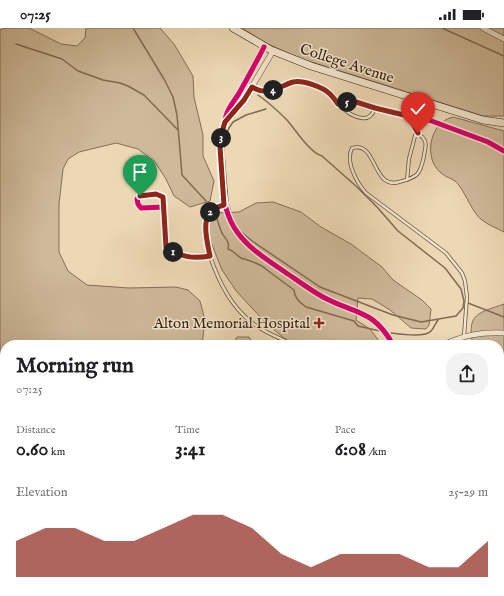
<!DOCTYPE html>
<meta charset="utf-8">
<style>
body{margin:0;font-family:"IM FELL English",serif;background:#f2f2f2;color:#202124;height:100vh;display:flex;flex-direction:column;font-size:15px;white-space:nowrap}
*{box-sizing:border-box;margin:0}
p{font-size:13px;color:#757577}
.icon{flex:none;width:22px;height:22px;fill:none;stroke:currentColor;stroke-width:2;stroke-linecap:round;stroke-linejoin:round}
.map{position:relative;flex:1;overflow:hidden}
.side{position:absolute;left:0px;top:312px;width:504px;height:256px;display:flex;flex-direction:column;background:#fff;border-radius:16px 16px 0 0;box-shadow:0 4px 16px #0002}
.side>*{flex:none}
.pin{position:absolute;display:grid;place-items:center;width:34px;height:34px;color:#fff;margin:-41px -17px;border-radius:50% 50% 50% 0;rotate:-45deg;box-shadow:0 0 4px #0007}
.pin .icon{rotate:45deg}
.km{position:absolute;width:20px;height:20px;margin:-10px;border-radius:50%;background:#222;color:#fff;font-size:11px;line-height:20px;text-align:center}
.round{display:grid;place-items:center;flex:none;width:42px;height:42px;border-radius:16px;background:#f2f2f2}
.overview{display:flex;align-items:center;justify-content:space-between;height:68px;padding:0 16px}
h1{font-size:22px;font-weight:700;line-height:30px}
.stats{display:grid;grid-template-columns:repeat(3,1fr);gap:6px;height:68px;padding:4px 16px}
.stats div{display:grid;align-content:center}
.stats b{font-size:20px;font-weight:700}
.stats small{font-size:11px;font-weight:400}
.stats p{font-size:11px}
.chart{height:112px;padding:8px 16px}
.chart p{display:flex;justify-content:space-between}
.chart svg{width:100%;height:72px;margin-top:4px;fill:#8f2418;opacity:.7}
.status{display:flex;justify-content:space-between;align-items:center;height:28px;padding:0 20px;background:#fff;direction:ltr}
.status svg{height:11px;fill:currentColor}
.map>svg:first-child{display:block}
.green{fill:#ceb999;stroke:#846e54}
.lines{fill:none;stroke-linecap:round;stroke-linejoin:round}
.stream{stroke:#806a50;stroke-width:1.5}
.lane-casing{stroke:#665038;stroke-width:4}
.street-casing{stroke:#665038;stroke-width:6}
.secondary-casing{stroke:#39220e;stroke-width:8}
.lane{stroke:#f3e6cf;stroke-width:2.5}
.street{stroke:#f3e6cf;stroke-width:5}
.secondary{stroke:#f3e6cf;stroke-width:7}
.cycleway-casing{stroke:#f3e6cf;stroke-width:8}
.cycleway{stroke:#d6006c;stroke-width:5}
.route-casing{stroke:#fff;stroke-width:8}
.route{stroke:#8f2418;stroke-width:5}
.poi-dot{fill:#8f2418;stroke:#f3e6cf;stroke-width:1.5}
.labels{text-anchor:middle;stroke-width:3;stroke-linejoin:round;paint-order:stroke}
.street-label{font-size:15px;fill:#39220e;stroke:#f3e6cf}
.poi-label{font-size:15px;fill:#39220e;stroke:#f3e6cf;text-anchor:end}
</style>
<div class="status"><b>07:25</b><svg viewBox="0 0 49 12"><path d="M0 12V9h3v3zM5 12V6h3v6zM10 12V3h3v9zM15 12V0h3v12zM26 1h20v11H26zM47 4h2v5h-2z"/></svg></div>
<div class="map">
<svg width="504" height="568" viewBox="0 0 504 568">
<rect width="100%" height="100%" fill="#edd8b5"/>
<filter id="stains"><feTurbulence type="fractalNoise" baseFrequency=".005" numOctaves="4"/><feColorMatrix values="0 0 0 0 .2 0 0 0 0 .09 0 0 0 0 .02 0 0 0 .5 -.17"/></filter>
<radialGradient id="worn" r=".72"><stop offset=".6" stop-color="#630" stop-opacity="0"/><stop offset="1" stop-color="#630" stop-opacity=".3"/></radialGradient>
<!-- green -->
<path class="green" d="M6,0H29L61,16L77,18L85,10L86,0H160L174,16L193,48L194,69L203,107V128L214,153L210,173L190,179L174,168L166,151L155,134L138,121L116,115L79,124L68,131L63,141L59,176V224L68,243L87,257L129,260L176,259L188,262L200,273L205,292L202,317H5V379L0,378V2Z
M242,0H504V88H483L299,30L268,16Z
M453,89L504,103V204C497,200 488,197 482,192C473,186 466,166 458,156C453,150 446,150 440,144C423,129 430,94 453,89Z
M273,174L301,184L321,199L351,216L382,239L393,252L422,272L431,281L429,297L426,301L411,300L390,282L372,271L358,270L356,292L370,301L382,317H293L290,315L267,296L237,264L222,242L209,209V194L218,185L239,184L256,175Z
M504,276V339H499V317H473C466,285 479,285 504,276Z
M237,309H249L254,317H233Z
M5,449V541L0,537V452Z
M499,546L504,547V565L499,568H420L418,565L394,563H499Z
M37,563H126L122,568H43Z
M136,563H188L187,568H144Z
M247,563H282L279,568H247Z"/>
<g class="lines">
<!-- stream -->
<path class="stream" d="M133,0L164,51L173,69L177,87L182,147L206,173
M442,0L504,28
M16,16L62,31L78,43L103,52L120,55L128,58L144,67L177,101
M258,67C268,74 278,83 287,92C295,101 310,125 322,128L357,159L377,179L398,203L445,240L461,261L464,273L463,280L456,288L421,294L393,287L320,259L252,213L239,202L232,189L228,174L224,125L225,109L229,100L233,94L246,87L266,81
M217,191C219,196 220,201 222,205C225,211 230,213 228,221C235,223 237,228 241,230C250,233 260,235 267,242L294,262C294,269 300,275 306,279L354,293L358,298L380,303
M468,275L504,289
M391,305C399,306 426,310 431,303C434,300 435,296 438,292"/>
<!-- lane casing -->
<g class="lane-casing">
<path id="lane" d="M245,55L259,63L263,64C276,63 288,52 302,54C310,55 321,59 328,64C341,74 343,87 362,90C369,91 373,86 375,80C384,82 402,83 408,88C413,91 413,97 415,102C418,106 423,108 425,113C427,118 424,124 424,128C420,147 418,149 399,154C372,162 377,112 352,120C345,134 357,155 366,165L446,225L462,245L465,253L467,269L464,308
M339,76L353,73L375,80
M407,152L409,131L416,104
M210,228C218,252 230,277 250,293C262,304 279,309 293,317
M499,514L501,511L504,510
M330,563L335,568"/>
</g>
<!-- street casing -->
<g class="street-casing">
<path id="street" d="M483,0L504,11
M264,19C256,35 247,51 238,67C234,73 228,80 226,88C220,107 220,125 221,145C224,201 240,214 285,244C297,252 310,262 323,269C354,286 374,281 393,317
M430,76L427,86L429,92L488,114L504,123
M225,94L244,72L273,23
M164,179L141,180L138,176L137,171L141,167L156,166L161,168L164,172V179L166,219C181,229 193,231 210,228C206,208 198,183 224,177
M443,317C464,307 481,304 504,305
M0,412H5
M499,528L504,531
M0,557L7,568
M213,563V568
M38,568L42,563
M305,568V563"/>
</g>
<!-- secondary casing -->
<g class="secondary-casing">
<path id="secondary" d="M233,0L271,22L311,38L483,92L504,95"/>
</g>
<!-- lane -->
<use href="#lane" class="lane"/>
<!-- street -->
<use href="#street" class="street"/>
<!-- secondary -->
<use href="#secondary" class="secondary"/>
<!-- cycleway casing -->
<g class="cycleway-casing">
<path id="cycleway" d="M264,19C256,35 247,51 238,67C234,73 228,80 226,88C220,107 220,125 221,145C224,201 240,214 285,244C297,252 310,262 323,269C354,286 374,281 393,317
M430,76L427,86L429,92L488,114L504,123
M164,179L141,180L138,176L137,171L141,167L156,166L161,168L164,172V179L166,219C181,229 193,231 210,228C206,208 198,183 224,177"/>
</g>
<!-- cycleway -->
<use href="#cycleway" class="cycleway"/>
</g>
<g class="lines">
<!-- route casing -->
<g class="route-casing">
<path id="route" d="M140,168L156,166L163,169L166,219C180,229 193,231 210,228C206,208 198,183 224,177L220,119L221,107L225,94L244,72L252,59C269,69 277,59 293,54C303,52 323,59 330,66C333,69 336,73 338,76L353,73L375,80L408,88L418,105"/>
</g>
<!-- route -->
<use href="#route" class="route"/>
</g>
<!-- markers -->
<path class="poi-dot" d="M317 289h4v4h4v4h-4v4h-4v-4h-4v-4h4z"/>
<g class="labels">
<!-- street labels -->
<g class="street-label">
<text transform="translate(347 35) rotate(18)" y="5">College Avenue</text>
</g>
<!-- poi labels -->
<g class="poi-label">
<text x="310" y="300">Alton Memorial Hospital</text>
</g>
</g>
<rect width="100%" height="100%" filter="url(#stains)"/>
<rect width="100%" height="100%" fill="url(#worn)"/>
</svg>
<div class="pin" style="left:140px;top:168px;background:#1e9e55"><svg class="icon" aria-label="arrive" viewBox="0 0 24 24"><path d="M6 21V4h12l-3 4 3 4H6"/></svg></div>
<div class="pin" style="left:418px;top:105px;background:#d93025"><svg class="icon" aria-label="check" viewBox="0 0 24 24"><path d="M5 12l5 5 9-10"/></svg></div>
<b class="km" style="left:173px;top:224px">1</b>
<b class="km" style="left:210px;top:184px">2</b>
<b class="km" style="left:221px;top:110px">3</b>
<b class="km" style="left:273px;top:62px">4</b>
<b class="km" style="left:347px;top:74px">5</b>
<section class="side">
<div class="overview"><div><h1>Morning run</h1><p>07:25</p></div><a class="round"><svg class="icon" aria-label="share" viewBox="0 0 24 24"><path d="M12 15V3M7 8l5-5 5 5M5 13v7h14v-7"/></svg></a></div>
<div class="stats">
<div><p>Distance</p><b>0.60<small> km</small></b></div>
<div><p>Time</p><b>3:41</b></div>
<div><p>Pace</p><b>6:08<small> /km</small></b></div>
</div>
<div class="chart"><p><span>Elevation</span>25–29 m</p>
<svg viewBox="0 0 160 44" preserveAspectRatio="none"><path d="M0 44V22L10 14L20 14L30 22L40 22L50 14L60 6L70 6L80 14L90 30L100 38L110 30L120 30L130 30L140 38L150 38L160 22V44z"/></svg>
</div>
</section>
</div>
